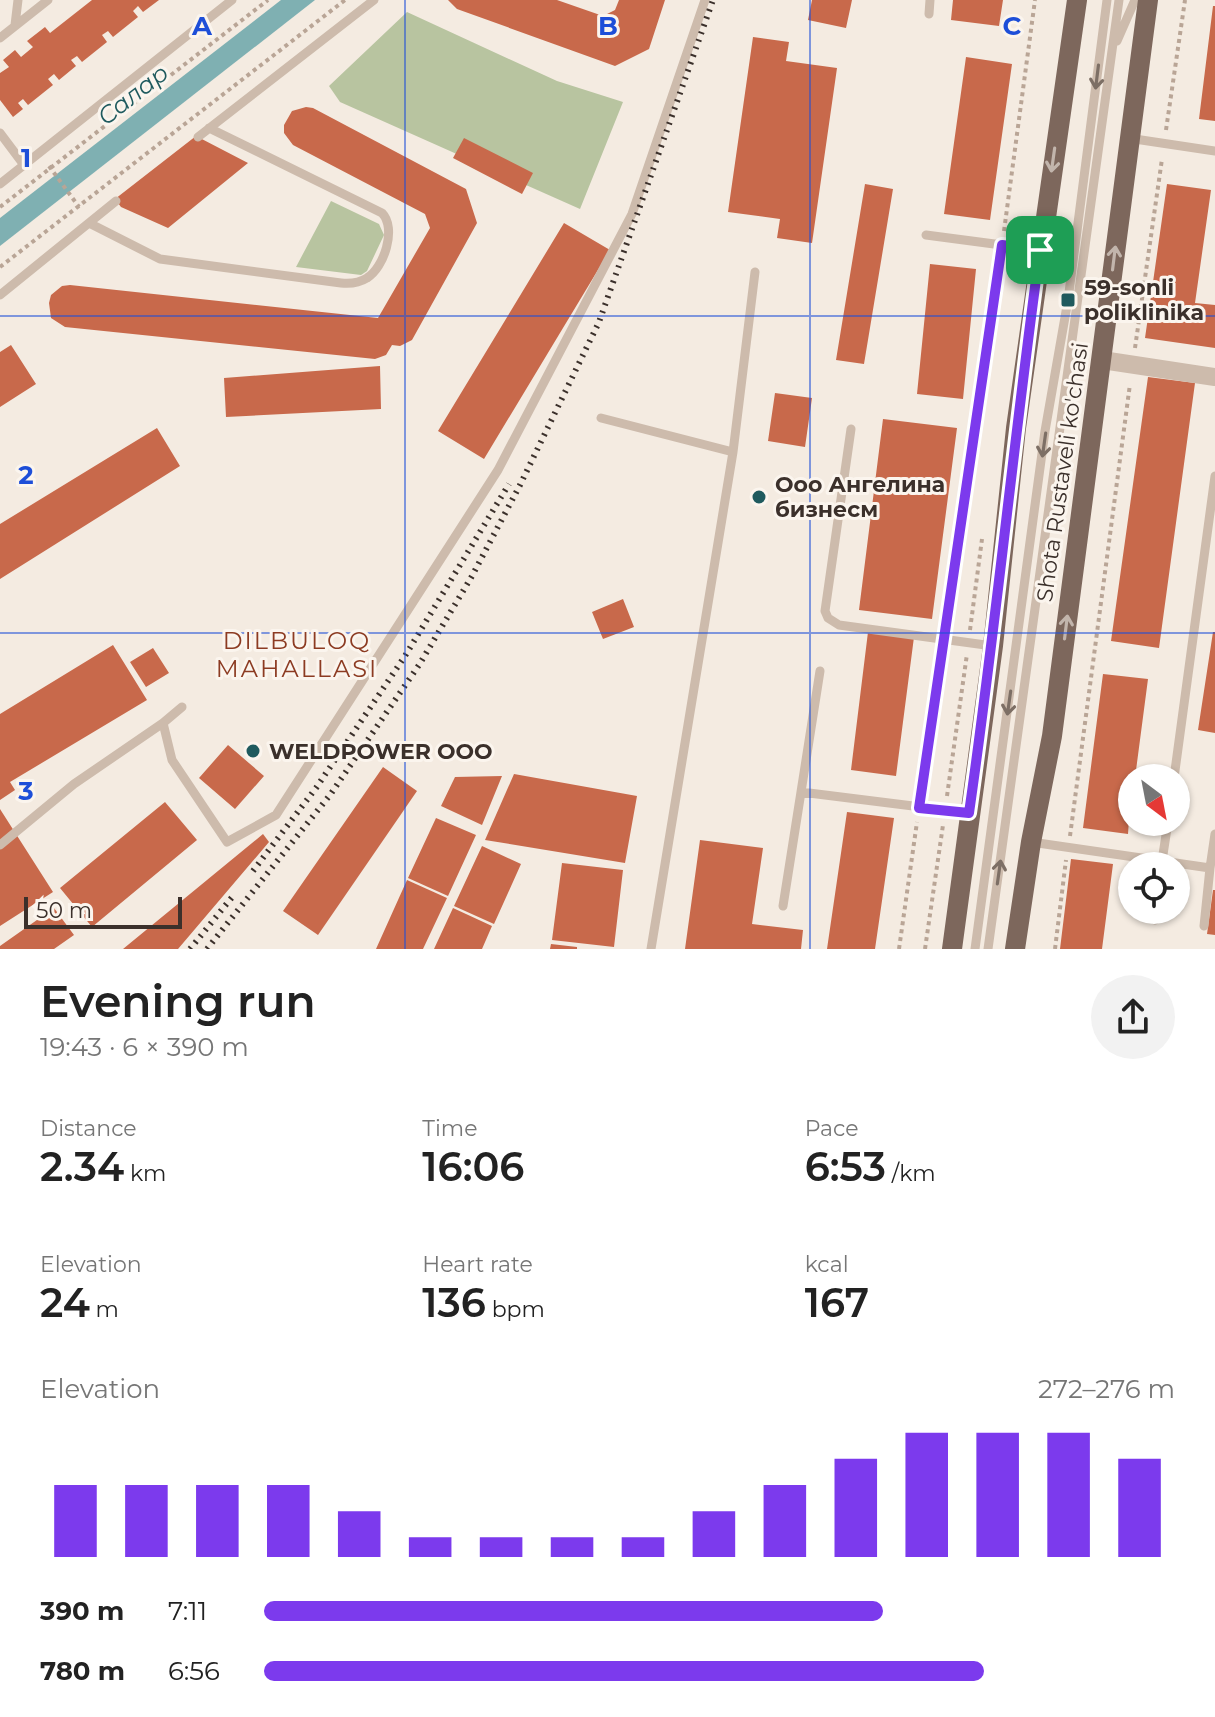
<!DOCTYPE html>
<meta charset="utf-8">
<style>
body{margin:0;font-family:Montserrat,sans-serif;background:#f2f2f2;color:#222;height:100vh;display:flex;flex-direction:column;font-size:30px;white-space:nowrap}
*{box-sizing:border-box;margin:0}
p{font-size:26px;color:#767676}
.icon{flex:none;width:44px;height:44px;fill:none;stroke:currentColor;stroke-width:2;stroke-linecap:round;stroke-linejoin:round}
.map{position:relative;height:949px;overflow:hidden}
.drawer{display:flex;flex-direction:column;background:#fff;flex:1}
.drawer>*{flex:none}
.needle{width:52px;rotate:148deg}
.buttons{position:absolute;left:1118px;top:764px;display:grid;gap:16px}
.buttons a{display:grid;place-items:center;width:72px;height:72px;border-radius:50%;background:#fff;box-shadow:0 2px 6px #0004;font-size:40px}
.scale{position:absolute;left:24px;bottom:20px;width:158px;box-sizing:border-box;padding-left:8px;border:4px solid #3b302b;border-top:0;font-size:22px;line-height:28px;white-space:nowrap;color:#3b302b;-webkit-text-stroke:6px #fbf5ee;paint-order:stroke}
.pin{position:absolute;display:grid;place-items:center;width:68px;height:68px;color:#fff;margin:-34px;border-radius:16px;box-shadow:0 4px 12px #0006}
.round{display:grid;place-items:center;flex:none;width:84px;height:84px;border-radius:42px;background:#f2f2f2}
.summary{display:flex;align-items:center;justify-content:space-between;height:136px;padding:0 40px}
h1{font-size:44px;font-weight:600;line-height:60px}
.metrics{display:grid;grid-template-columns:repeat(3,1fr);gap:12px;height:136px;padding:8px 40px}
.metrics div{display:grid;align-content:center}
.metrics b{font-size:40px;font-weight:600}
.metrics small{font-size:22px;font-weight:400}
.metrics p{font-size:22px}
.chart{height:224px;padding:16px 40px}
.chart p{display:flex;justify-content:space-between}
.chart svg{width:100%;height:144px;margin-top:8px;stroke:#7c3aed;stroke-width:6}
ul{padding:0 40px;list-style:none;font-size:26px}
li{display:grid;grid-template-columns:128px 96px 1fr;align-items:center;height:60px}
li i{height:20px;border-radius:10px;background:#7c3aed}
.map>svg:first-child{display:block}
.green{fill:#b8c4a0}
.water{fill:#7fb0b2}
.building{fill:#c8694b}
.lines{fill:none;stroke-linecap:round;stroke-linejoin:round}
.path{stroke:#b9a596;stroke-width:4;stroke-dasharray:4 4;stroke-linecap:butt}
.service{stroke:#cdbbac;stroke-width:9}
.minor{stroke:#cdbbac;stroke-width:18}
.primary{stroke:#7d675c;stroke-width:20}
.rail{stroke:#3b302b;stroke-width:6;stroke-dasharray:2 6;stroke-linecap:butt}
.oneway{stroke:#7d6f65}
.oneway2{stroke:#c2b5ac}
.route-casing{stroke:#fff;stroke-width:16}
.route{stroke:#7c3aed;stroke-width:10}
.grid{fill:none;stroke:#1d4ed8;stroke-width:2;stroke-opacity:0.55}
.poi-dot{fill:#1f5a5e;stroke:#fbf5ee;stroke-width:3}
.labels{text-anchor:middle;stroke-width:6;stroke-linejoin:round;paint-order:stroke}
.poi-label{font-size:22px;font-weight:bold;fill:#3b302b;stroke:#fbf5ee;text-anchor:start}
.street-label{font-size:22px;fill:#3b302b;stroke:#fbf5ee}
.water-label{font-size:24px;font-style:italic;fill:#1f5a5e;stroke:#fbf5ee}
.neighbourhood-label{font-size:24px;letter-spacing:2px;fill:#8c3b22;stroke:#fbf5ee}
.grid-label{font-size:26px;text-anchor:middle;font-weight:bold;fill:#1d4ed8;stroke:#fbf5ee;stroke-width:6;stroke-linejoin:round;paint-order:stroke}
</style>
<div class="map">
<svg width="1215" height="949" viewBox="0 0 1215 949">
<rect width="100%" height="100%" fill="#f4ebe1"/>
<!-- green -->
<path class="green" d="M407,12L557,81L623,102L580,209L340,102L329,86Z
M331,201L379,224L384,235L367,271L361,275L296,267Z"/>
<!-- water -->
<path class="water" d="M281,0H315L0,246V218Z"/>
<!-- building -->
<path class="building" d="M92,0H159L143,12L138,6L133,11L138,17L113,37L108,31L102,35L107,42L82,62L77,56L71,60L76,66L59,80L54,74L48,79L53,85L28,105L23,99L18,103L23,109L13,117L0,100V73L9,67L3,60L15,50L21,57L33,47L27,41L45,27L50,33Z
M448,0H557L603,16L615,10L619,0H665L649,49L615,66L457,9Z
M812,0H852L846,28L808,20Z
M953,0H1003L999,26L951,20Z
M1213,6H1215V121L1199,119Z
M753,37L789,42L786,61L837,68L812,243L777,238L780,219L728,212Z
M966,57L1012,64L990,220L944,214Z
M306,107L313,108L466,189L477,223L412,340L400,346L392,345L386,355L375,359L65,327L51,318L49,303L51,295L62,286L70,285L378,318L430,228L425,214L293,145L284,133V125L292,111Z
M196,136L248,163L168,228L121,207L115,199Z
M464,138L533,173L522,194L453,158Z
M865,184L893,189L864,364L836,360Z
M1167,184L1211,190L1195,303L1215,305V348L1145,338Z
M564,223L610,250L484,459L438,431Z
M930,264L976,269L963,399L917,394Z
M11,345L36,384L0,407V352Z
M380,366L381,409L226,417L224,378Z
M1148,377L1195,383L1159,648L1111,641Z
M775,393L812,398L805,447L768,441Z
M883,419L957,428L932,619L859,610Z
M157,428L180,466L0,579V524Z
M623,599L634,627L603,639L592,612Z
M868,632L914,637L896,776L851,770Z
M1213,632H1215V733L1198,730Z
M113,645L147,700L10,782L15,790L0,800V714Z
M153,648L169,673L146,687L130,662Z
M1103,674L1148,679L1135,778H1132L1128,834L1083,828Z
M228,745L264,776L235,809L199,778Z
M383,767L417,791L318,935L283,911Z
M514,774L637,796L625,863L485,840Z
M502,776L482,825L441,806L455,777Z
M165,802L197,840L92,927L60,888Z
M0,809L53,892L0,926Z
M847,812L894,818L875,949H827Z
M436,818L476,835L448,896L408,878Z
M263,834L269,842L178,949H123Z
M700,840L763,848L752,924L803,930L801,949H685Z
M482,846L521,864L494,924L454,906Z
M1071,859L1113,864L1102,949H1060Z
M562,863L623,870L614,947L552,940Z
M407,880L447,898L423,949H376Z
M1213,890H1215V935L1207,934Z
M54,908L74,935L54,949H0V946Z
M453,908L492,926L482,949H434Z
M551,944L577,947V949H550Z"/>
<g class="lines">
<!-- path -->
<path class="path" d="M1166,130L1185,0
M49,166L79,207
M0,207L268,0
M1004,231L1035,0
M0,267L345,0
M1135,348L1162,159
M945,627L999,260
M970,630L982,539
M921,793L942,652
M947,796L967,654
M1070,836L1130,384
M899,949L917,822
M925,949L943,825
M1055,949L1066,860"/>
<!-- service -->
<path class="service" d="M929,14L930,0
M15,25L18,0
M0,38L48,0
M1117,41L1135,0
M0,133L24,165
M198,137L374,0
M1128,138L1215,151
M0,184L232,0
M89,223L160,259L341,283C350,284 359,283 367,278C384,268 397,228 382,213L209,128
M926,235L1040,250
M0,295L116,201
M601,418L733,452
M851,429L825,611L828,618L839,625L993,646
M163,723L172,760L227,842L276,815L498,470L632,214L705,0
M1174,778L1215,476
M801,792L820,671
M1031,842L1162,861L1168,822
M0,845L74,784L163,723L182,707
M1162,866V861L1210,868L1215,834
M783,906L801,792L969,813
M1155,920L1156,910
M1204,926L1210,868
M651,949L733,452L755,272
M975,949L1045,431L1068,300L1107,0
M988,949L1119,0"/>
<!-- minor -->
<path class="minor" d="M1102,360L1215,377"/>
<!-- primary -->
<path class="primary" d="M952,949L993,646L1016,428L1077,0
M1015,949L1031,842L1052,736L1148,0"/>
<!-- rail -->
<path class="rail" d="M253,871L316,788L405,656L509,484
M190,949L233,896
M207,949L330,795L419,665L472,576L520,485L599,322L713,0"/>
</g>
<!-- one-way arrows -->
<defs><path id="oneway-shaft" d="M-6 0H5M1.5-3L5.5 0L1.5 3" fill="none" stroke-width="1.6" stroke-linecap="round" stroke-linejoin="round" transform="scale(2)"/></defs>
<g class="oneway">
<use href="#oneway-shaft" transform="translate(1097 77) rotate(97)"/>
<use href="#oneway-shaft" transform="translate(1044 445) rotate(98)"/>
<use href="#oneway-shaft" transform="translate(1009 703) rotate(98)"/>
<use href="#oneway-shaft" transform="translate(999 872) rotate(-82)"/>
</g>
<g class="oneway2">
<use href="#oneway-shaft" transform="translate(1053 160) rotate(98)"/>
<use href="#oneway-shaft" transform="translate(1114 258) rotate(-83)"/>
<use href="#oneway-shaft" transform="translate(1066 627) rotate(-83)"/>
</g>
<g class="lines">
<!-- route casing -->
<g class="route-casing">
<path id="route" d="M1002,245L1040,250C1014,437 996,626 969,813L919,808Z"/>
</g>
<!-- route -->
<use href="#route" class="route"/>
</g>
<!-- grid -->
<path class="grid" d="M405,0V949M810,0V949M0,316H1215M0,633H1215"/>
<!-- markers -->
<g class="poi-dot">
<rect x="1060" y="292" width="16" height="16" rx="4"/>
<circle cx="759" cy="497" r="8"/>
<circle cx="253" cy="751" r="8"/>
</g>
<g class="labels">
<!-- poi labels -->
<g class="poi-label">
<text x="1084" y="295">59-sonli<tspan x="1084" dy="25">poliklinika</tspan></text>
<text x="775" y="492">Ооо Ангелина<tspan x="775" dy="25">бизнесм</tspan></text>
<text x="269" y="759">WELDPOWER ООО</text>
</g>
<!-- street labels -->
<g class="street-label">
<text transform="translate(1062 472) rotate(-82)" y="8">Shota Rustaveli ko'chasi</text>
</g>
<!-- water labels -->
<g class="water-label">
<text transform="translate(133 95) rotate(-38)" y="8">Салар</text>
</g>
<!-- neighbourhood labels -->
<g class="neighbourhood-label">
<text x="297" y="649">DILBULOQ<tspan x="297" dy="28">MAHALLASI</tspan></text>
</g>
</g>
<g class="grid-label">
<text x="202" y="35">A</text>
<text x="608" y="35">B</text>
<text x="1012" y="35">C</text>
<text x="26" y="167">1</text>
<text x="26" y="484">2</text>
<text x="26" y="800">3</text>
</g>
</svg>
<div class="buttons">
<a><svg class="needle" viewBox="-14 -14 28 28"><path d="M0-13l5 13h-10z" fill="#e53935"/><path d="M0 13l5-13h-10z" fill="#767676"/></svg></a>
<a><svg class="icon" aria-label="locate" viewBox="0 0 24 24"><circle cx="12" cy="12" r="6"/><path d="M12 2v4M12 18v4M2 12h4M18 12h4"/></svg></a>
</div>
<div class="scale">50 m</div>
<div class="pin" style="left:1040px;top:250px;background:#1e9e55"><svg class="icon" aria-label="arrive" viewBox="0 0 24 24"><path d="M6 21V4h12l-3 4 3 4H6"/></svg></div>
</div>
<section class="drawer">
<div class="summary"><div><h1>Evening run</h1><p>19:43 · 6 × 390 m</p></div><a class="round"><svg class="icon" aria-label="share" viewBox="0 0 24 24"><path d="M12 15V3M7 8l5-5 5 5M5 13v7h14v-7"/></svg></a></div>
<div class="metrics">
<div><p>Distance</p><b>2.34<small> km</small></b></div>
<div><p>Time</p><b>16:06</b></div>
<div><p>Pace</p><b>6:53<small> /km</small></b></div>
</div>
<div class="metrics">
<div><p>Elevation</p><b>24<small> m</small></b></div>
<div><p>Heart rate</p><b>136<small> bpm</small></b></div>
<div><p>kcal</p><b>167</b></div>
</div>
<div class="chart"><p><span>Elevation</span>272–276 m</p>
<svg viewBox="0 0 160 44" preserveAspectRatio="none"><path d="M5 44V22M15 44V22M25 44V22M35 44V22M45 44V30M55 44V38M65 44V38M75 44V38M85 44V38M95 44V30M105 44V22M115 44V14M125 44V6M135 44V6M145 44V6M155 44V14"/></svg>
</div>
<ul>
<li><b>390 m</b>7:11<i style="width:68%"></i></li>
<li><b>780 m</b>6:56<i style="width:79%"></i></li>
</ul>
</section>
